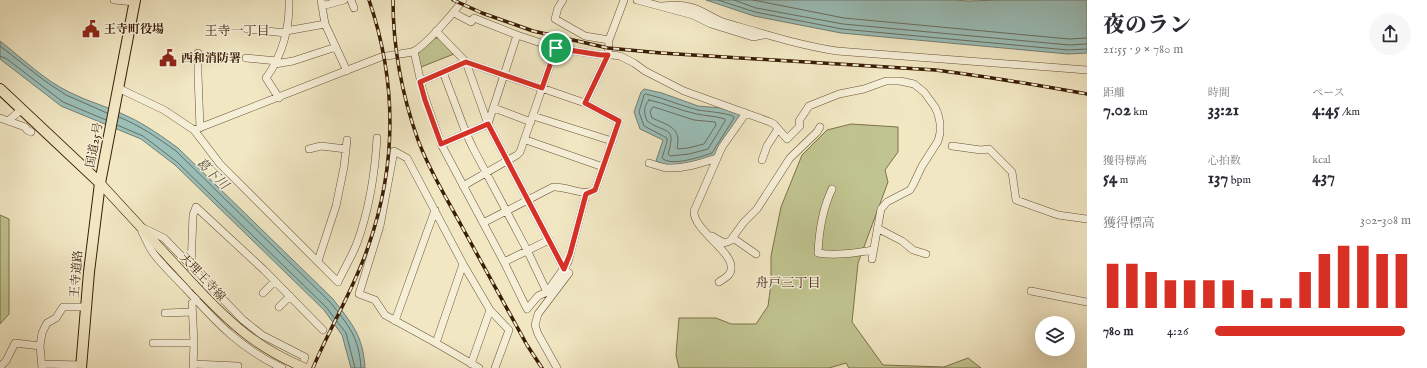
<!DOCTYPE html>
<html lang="ja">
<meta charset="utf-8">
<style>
body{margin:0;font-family:"IM FELL English","Noto Serif JP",serif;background:#f7f7f7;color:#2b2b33;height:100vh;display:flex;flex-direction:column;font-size:15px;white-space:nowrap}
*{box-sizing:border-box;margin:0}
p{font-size:13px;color:#7c7c81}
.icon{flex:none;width:22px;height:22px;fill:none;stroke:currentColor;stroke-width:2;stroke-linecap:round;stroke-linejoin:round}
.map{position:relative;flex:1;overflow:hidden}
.sheet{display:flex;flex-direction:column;background:#fff;width:340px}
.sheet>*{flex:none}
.buttons{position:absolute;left:1035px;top:316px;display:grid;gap:8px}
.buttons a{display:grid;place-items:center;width:40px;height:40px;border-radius:50%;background:#fff;box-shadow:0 4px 16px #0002;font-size:20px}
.pin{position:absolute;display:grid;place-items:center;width:34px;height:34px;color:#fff;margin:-17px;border:2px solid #fff;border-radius:50%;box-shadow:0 1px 4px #0007}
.round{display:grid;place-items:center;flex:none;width:42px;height:42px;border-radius:21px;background:#f7f7f7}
.overview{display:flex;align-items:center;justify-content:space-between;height:68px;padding:0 16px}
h1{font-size:22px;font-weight:800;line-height:30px}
.metrics{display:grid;grid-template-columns:repeat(3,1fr);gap:6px;height:68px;padding:4px 16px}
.metrics div{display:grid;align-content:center}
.metrics b{font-size:17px;font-weight:800}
.metrics small{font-size:11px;font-weight:400}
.metrics p{font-size:11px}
.chart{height:112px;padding:8px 16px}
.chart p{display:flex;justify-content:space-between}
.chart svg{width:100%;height:72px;margin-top:4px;stroke:#d93025;stroke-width:6}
ul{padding:0 16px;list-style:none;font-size:13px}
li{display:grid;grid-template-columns:64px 48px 1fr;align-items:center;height:30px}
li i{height:10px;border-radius:5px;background:#d93025}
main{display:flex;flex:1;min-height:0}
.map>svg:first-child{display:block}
.green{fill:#c0c490;stroke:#7e704a}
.water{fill:#9bbfb9;stroke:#757e70}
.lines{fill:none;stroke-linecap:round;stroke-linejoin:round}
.shore{stroke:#6b6e5e;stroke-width:1}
.minor-casing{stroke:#685033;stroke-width:8}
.major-casing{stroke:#3b1d03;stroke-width:10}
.highway-casing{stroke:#3b1d03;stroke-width:12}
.minor{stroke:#f6efd8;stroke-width:7}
.major{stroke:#f1e7c3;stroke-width:9}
.highway{stroke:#f1e7c3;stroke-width:10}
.rail-casing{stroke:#3b1d03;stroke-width:3.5}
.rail{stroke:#f6efd8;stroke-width:2;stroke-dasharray:6;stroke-linecap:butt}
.major-bridge-casing{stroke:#3b1d03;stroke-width:10;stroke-linecap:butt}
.major-bridge{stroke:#f1e7c3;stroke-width:9}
.route-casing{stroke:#fff;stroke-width:8}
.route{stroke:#d93025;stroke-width:5}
.labels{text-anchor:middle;stroke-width:3;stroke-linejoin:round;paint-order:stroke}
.poi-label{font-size:12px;font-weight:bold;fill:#3b1d03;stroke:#f6efd8;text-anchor:start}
.street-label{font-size:12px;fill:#3b1d03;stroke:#f6efd8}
.neighbourhood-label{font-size:13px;fill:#3b1d03;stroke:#f6efd8}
.water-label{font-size:13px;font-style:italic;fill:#584e3a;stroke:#f6efd8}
</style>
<main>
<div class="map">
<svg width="1087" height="368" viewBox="0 0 1087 368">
<rect width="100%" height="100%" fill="#f1e7c3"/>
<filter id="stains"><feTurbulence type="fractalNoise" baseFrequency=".005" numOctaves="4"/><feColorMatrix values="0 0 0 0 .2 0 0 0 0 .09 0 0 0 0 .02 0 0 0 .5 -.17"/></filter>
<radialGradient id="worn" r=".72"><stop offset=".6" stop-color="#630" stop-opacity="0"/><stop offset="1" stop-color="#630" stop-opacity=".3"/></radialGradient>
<!-- green -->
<path class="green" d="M434,38H439L454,54L421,67L417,54Z
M851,124L898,127V152L885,170L888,182L858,263L852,322L883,365L944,367L968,358L981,368H849L846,363L829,368H679L676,355L679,318H716L731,324H756L768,306L771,284V256L781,207L802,155L827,130Z
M0,215L9,219V314L0,324Z"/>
<!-- water -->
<path class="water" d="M706,0H954L968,1L1002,0H1087V53L1068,54L841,33L754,16Z
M0,41C22,58 44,80 69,92C88,102 110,107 129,117C146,125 163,137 178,148L333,299C352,324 363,335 365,368H351L342,335L324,310L175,165L141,139L61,106L0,59Z
M644,89L662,93L698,106L721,108L740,114L741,116L715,156L691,163L668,166L656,161L663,140L640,129L634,112L641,92Z"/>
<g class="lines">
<!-- shore -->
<path class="shore" d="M718,0L755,12L842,29L1068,50L1087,49
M734,0L756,8L843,24L1069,45L1087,44
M753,0L844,18L1069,39L1087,38
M0,46L45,81L66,95L107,113
M0,56L7,59L63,102L106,120
M646,94C664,98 681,106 698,110C710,112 721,112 733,116L734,118L712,153C700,157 671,167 662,158L667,142V138L644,126L639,112L644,95Z
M649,100C665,103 681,111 697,114C706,116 716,116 725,119V121L708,149L689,154L670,156L668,154C677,125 665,134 647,121C644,113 643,107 649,100Z
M654,107L694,120L715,122L716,125L704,144L688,148L678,149L677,148C682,127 667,125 652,118L650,112L652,108Z
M119,117C139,125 158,138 176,151L330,302C349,326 359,337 361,368
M117,125L143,136L177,162L326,307L346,333L355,368"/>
<!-- minor casing -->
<g class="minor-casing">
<path id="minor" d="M114,0L135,2
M321,0L325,24L347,71
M351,0L354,8
M563,0L558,8L555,19L585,36L609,40
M637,0L693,15L711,24L753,37L763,35
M322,6L344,0
M662,6C671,5 681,4 690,7C702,10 712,18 723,22C761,33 798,45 837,51L1087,70
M454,13L471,22L474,18L517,35L556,48L601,55H612L620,56L634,63L645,71L684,91L770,122L774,124L787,139L800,126L799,121L809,106L839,94L864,89L886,81H900L914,84L924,92L935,107L938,114L940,123V133L938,141L922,166L913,185L910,190L887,202L881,209L872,259
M247,29L286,33
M286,31L325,24
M436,31L466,62L585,103L619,121L595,190C583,197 567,186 553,187L483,223
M414,51L423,92L441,144L504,262L527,309L538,296L547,292L568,262L586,194
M198,53V74L200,128
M246,58L277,61
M275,64L293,61L336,47
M443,72L466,133L473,148L527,250L547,292
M420,82L466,62L488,124L564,269L569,273L538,314L535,325L538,334L557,368
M118,88L164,110L194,130L220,164L338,282C344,269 352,256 357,243C369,210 375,173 377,138
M279,98L266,78C282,56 290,28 289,0
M585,103L608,55L609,40L624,0
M494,108L531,122
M533,116L612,141
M0,118L25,127L27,130L31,132
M8,121L22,109
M194,130L381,57C391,55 402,54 412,52C424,48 455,11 463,0
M526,140L603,167
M441,144L488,124L517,35
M952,146L981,150L989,149L1012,172L1016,200L1058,215L1087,219
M309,149L321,146L346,149
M762,160L767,146L778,129
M649,163C655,165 661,167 667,168C684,169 701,163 717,158
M463,186L517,155L520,152L556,48
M832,189C822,210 819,230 818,253C837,256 854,253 873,250
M143,228L164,238L243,320L262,335L305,357L301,368
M877,228L902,241L913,250L926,254
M142,232C146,239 149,248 154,254C164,267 176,278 187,290C218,324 240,348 282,368
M712,236L724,243L730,241L744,222L757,209L790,158L817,132L820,127
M733,238L756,254
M318,261L336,206L344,167L347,140
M504,262L549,240
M191,267L193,215L196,207L264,270L323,330
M719,282C723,279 731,276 731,269C734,252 693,230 694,211L722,147L746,113
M1031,291L1087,302
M263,293L275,281
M279,307L290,296
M165,313L192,312
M395,321L435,210
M153,343H194
M436,343L463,264
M42,364L81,365
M193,364L238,366
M471,364L490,310
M0,367L6,361L15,343L40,346
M42,368L40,346L42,333L47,323L56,318L63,307H86
M193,368L194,343L192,303L208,285
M479,368L436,343L385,315L375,300L359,294L380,226L394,151L407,158L463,264L490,310L509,330L495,368"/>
</g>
<!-- major casing -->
<g class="major-casing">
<path id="major" d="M100,183L195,286"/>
</g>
<!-- highway casing -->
<g class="highway-casing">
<path id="highway" d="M0,89L100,183
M81,368L89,272L100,183L135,0"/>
</g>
<!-- minor -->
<use href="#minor" class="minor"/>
<!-- major -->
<use href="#major" class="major"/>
<!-- highway -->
<use href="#highway" class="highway"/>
<!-- rail casing -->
<g class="rail-casing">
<path id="rail" d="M393,0C393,48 402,95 418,140C429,170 446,197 461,225C483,265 505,305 527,345L542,368
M453,0L482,13L533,31L608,48L661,53L935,70C986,76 1036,85 1087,94
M313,368C330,327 354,289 368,247C397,165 397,82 369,0"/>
</g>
<!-- rail -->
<use href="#rail" class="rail"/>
<!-- major-bridge casing -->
<g class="major-bridge-casing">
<path id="major-bridge" d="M195,286C231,324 257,348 305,368"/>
</g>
<!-- major-bridge -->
<use href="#major-bridge" class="major-bridge"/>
</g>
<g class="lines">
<!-- route casing -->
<g class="route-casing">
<path id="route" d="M556,48L601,55H608L585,103L619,121L595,190L586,194L570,254L564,269L488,124L441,144L425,100L420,82L466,62L542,88Z"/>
</g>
<!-- route -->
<use href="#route" class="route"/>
</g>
<!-- icons -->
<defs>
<g id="civic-bare" transform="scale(1.38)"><path d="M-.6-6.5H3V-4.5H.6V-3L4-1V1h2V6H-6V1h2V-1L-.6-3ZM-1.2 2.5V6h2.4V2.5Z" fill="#8f2418" stroke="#f6efd8" stroke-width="2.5" paint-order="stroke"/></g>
</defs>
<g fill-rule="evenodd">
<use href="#civic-bare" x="91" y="29"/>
<use href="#civic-bare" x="168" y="58"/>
</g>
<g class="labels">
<!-- poi labels -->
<g class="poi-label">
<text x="104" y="33">王寺町役場</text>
<text x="181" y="62">西和消防署</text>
</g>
<!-- street labels -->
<g class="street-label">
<text transform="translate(94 145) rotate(-79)" y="4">国道25号</text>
<text transform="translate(76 274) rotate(-85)" y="4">王寺道路</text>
<text transform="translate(203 277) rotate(47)" y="4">天理王寺線</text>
</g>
<!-- neighbourhood labels -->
<g class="neighbourhood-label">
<text x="237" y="35">王寺一丁目</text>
<text x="788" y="287">舟戸三丁目</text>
</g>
<!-- water labels -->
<g class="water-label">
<text transform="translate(213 173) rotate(44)" y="5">葛下川</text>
</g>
</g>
<rect width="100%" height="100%" filter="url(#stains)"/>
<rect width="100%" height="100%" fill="url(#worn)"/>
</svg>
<div class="buttons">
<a><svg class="icon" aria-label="layers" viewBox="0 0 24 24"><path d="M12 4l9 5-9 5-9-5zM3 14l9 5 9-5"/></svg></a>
</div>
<div class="pin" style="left:556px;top:48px;background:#1e9e55"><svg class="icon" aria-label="arrive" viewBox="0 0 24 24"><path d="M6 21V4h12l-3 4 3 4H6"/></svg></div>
</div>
<section class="sheet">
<div class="overview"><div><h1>夜のラン</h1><p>21:55 · 9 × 780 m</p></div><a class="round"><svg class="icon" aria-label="share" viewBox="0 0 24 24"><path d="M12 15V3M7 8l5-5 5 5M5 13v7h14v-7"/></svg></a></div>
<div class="metrics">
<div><p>距離</p><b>7.02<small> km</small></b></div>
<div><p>時間</p><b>33:21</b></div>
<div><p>ペース</p><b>4:45<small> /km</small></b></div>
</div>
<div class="metrics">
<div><p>獲得標高</p><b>54<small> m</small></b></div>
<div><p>心拍数</p><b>137<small> bpm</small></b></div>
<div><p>kcal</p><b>437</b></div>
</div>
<div class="chart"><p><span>獲得標高</span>302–308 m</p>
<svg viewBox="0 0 160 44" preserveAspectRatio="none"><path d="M5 44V17M15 44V17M25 44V22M35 44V27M45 44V27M55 44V27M65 44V27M75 44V33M85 44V38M95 44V38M105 44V22M115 44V11M125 44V6M135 44V6M145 44V11M155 44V11"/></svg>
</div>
<ul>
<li><b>780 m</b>4:26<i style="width:97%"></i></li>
</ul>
</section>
</main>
